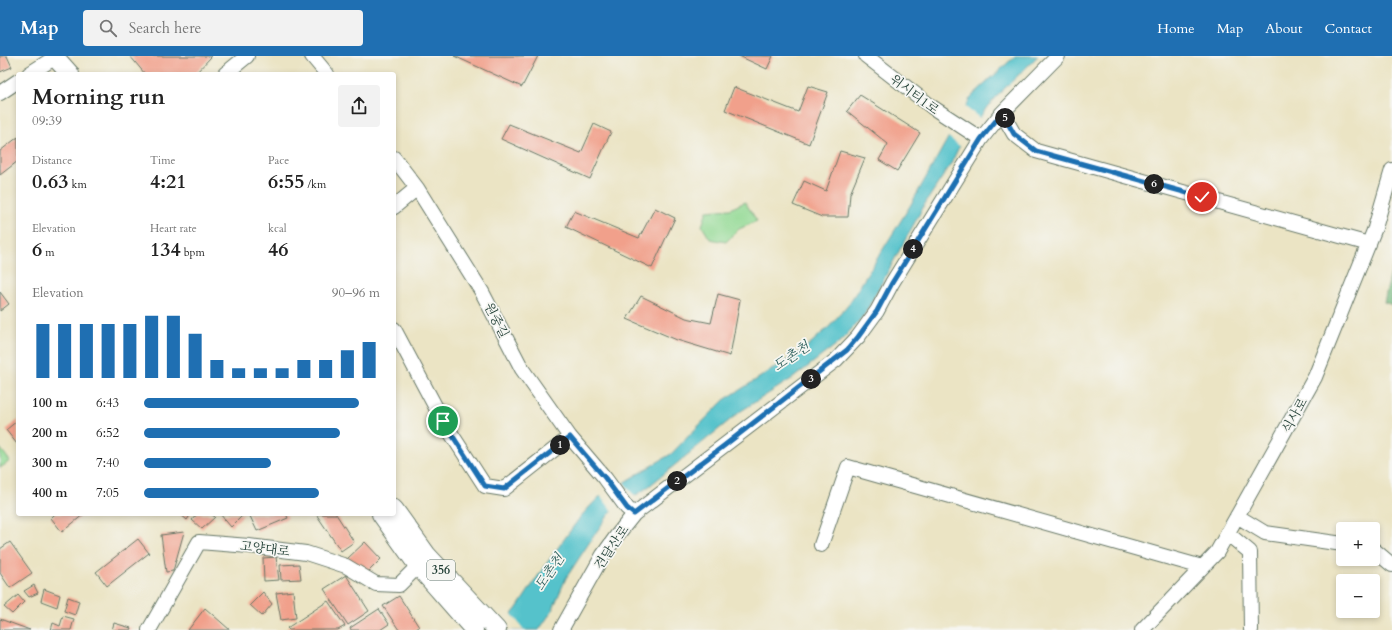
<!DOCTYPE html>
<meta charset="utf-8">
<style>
body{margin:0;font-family:Cardo,"Noto Serif KR",serif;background:#f2f2f2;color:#222;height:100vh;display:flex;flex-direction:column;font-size:15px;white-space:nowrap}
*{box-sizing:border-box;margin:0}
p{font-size:13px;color:#767676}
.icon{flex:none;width:22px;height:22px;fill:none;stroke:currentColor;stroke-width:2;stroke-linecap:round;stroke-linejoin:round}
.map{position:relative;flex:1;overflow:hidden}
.sheet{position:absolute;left:16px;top:16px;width:380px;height:444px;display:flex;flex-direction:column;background:#fff;border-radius:4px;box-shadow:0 2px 6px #0003}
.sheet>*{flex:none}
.controls{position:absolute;left:1336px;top:466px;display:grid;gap:8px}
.controls a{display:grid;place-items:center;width:44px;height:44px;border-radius:4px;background:#fff;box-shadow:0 2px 6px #0003;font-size:20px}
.pin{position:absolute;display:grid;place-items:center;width:34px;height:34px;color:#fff;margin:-17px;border:2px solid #fff;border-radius:50%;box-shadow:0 1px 4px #0007}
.km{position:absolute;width:20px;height:20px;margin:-10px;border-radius:50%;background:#222;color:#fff;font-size:11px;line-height:20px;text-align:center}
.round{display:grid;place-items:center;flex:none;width:42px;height:42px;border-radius:4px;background:#f2f2f2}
.overview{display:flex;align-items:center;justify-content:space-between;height:68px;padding:0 16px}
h1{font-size:22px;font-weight:700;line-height:30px}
.figures{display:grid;grid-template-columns:repeat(3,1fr);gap:6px;height:68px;padding:4px 16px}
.figures div{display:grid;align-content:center}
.figures b{font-size:20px;font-weight:700}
.figures small{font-size:11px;font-weight:400}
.figures p{font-size:11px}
.chart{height:112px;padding:8px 16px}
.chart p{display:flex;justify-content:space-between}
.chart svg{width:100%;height:72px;margin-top:4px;stroke:#1f6fb2;stroke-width:6}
ul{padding:0 16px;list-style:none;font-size:13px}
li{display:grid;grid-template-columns:64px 48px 1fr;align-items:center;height:30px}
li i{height:10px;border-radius:5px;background:#1f6fb2}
header{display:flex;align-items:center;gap:24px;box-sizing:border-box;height:56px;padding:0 20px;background:#1f6fb2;color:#fff}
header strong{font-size:19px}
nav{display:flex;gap:22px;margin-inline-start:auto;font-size:14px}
.search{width:280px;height:36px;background:#f2f2f2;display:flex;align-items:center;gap:10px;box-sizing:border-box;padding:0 14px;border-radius:4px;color:#767676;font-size:15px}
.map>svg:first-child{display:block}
.green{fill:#92d993;stroke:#588b64}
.forest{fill:#75b97d;stroke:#4a7b58}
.water{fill:#54c2cb;stroke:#3a8080}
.pier{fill:#ebe4c4}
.building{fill:#f1a08b}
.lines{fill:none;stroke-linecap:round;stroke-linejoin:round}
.minor-casing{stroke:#676;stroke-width:16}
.major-casing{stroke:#676;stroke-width:20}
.minor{stroke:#fff;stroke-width:14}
.major{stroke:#fff;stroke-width:18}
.route-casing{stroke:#fff;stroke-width:8}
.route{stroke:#1f6fb2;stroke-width:5}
.labels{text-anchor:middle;stroke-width:3.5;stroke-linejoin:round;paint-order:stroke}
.shield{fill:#f6f6f2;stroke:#60746d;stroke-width:1}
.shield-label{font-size:12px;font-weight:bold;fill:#1f3d34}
.street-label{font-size:13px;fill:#1f3d34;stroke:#f6f6f2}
.water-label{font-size:14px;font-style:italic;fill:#2c5e5a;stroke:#f6f6f2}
</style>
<header>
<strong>Map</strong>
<div class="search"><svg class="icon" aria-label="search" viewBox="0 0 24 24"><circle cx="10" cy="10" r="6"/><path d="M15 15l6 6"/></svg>Search here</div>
<nav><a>Home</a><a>Map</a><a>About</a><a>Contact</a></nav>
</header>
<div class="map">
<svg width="1392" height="574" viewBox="0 0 1392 574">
<rect width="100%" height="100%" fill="#f6f6f2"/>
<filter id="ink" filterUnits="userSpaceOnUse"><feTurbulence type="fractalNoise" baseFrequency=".025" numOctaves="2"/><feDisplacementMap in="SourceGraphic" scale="8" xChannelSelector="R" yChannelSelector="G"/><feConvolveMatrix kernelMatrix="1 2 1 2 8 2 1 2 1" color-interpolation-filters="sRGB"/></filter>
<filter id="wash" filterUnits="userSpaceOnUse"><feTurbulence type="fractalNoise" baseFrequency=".012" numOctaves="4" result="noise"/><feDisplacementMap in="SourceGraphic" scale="16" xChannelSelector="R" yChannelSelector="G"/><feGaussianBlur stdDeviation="0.9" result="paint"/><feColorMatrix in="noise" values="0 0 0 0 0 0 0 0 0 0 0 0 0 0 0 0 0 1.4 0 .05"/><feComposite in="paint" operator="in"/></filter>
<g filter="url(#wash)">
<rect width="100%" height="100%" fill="#ebe4c4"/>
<!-- green -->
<path class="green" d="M745,146L757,165L739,173L726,186L710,183L702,170L707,155L730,153Z
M0,392L10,405L0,412Z"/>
<!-- forest -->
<path class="forest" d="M1392,212V249L1384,246Z"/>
<!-- water -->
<path class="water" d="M1015,0H1038L1004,33L987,51L958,93L951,108L926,146L864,259L841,285L793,322L741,355L648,431L610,457L597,475L566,522L552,555L539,574H499L517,552L544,511L581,460L598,442L671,398L724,344L803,294L830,270L850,246L910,150L971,41Z"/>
<!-- pier -->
<path class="pier" d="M964,50L981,63L961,91L947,80Z
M622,424L636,442L614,457L599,438Z
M511,557L524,574H497L498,573Z"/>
<g id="blocks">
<!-- building -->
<path class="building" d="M0,0H7L12,11L0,16Z
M130,0H210L211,1L195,18H145Z
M454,0H538L522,31Z
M739,0H773L767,13Z
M808,30L828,36L809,88L725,54L734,31L798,56Z
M860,39L920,77L897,115L879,104L888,88L847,55Z
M509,68L581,97L594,68L611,76L590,123L501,83Z
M18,81V105L0,119V95Z
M840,95L865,102L850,138L848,161H822L793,149L804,125L826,135Z
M655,152L675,162L652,212L566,171L574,155L639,182Z
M0,236L9,248L0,255Z
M718,238L740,244L730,300L677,284L627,263L641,240L686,262L711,267Z
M18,364V387L17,388L6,374Z
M55,458H84L62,476L51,462Z
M180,458H191L187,464Z
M197,458H211L215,461L202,473L192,464Z
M220,458H244L231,471Z
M249,458H286L288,462L257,475Z
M316,458H336L354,486L341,495Z
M184,476L173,515L166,516L161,479Z
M138,483L149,497L107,530L96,516Z
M10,486L32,517L10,532L0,517V493Z
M365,486L381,503L367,517L347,503Z
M276,501L279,524L264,525L263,502Z
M299,508L301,523L281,524L280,509Z
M346,519L369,555L348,569L324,533Z
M34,529L38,537L29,541L24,535Z
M44,533L60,539L57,551L41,545Z
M293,535L296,562L281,564L276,537Z
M263,536L272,548L262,560L250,549Z
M18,539L24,546L12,558L4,551Z
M399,540L419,571L415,574H399L383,550Z
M68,541L79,545L75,559L64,555Z
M328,545L345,570L338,574H289L287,572Z
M205,552L230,574H188Z
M379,553L389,568L380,574H351L350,572Z
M63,560L74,563L71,574H51L53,567L60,570Z
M0,563L30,574H0Z
M114,567L131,572L130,574H112Z"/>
</g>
</g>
<g filter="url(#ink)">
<use href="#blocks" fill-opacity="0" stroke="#676" stroke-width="1"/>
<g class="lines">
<!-- minor casing -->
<g class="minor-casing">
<path id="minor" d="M312,0L327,18
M866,0L932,51L981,83
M29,18L57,0
M225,18L247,0
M0,37L18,25
M1002,57L1014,78L1036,95L1369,188
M394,102L417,132L482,236L522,313L570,381L605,422L627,452L634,458
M394,151L417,132
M394,273L443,365L485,430L504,433L570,381
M1237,460L1265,477L1343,488
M1227,477L1250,496L1251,574
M821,489L848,411L1202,511
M1373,493L1392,509
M149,574L199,486L249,490L306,497L346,510L376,528L399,529L418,510
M561,574L603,499L618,478L634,458L836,304L858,281L877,255L892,227L981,83L1002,57L1058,0
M1142,574L1217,496L1315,321L1375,172L1392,114"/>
</g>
<!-- major casing -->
<g class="major-casing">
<path id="major" d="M54,0L70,18
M394,453L427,499L497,574
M381,458L418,510L474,574"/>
</g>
<!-- minor -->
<use href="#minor" class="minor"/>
<!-- major -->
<use href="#major" class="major"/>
</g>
</g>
<g class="lines" filter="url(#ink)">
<!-- route casing -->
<g class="route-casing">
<path id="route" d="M443,365L485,430L504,433L570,381L605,422L627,452L634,458L725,389L847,294L858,281L877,255L892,227L968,104L981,83L1002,57L1014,78L1036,95L1202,141"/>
</g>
<!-- route -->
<use href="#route" class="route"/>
</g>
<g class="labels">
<!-- shield labels -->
<rect class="shield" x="427" y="504" width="28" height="20" rx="3"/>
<g class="shield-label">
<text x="441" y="518">356</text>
</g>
<!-- street labels -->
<g class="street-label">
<text transform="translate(915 38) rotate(37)" y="5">위시티1로</text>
<text transform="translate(497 264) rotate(63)" y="5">원중길</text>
<text transform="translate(1294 359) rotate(-61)" y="5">식사로</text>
<text transform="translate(611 491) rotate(-56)" y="5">견달산로</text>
<text transform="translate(265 492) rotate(7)" y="5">고양대로</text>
</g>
<!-- water labels -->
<g class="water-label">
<text transform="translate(791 300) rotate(-34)" y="5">도촌천</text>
<text transform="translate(549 516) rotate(-56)" y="5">도촌천</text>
</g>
</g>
</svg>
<div class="controls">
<a>+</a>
<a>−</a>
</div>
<div class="pin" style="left:443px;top:365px;background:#1e9e55"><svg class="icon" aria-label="arrive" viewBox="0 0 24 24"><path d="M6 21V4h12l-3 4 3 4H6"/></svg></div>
<div class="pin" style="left:1202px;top:141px;background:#d93025"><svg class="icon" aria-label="check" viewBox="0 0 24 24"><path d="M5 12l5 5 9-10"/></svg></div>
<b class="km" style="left:560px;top:389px">1</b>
<b class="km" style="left:677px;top:425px">2</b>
<b class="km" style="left:811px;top:323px">3</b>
<b class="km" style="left:913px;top:193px">4</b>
<b class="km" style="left:1005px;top:62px">5</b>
<b class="km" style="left:1154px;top:128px">6</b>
<section class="sheet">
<div class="overview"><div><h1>Morning run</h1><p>09:39</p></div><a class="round"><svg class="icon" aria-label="share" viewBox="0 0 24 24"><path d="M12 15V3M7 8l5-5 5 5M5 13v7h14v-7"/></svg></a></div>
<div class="figures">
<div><p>Distance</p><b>0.63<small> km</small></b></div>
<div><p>Time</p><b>4:21</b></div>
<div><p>Pace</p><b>6:55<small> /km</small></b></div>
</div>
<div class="figures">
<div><p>Elevation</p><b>6<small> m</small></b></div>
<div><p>Heart rate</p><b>134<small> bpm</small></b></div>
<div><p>kcal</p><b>46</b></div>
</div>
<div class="chart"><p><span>Elevation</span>90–96 m</p>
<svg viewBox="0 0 160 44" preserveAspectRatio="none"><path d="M5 44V11M15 44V11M25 44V11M35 44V11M45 44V11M55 44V6M65 44V6M75 44V17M85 44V33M95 44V38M105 44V38M115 44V38M125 44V33M135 44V33M145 44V27M155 44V22"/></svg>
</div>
<ul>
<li><b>100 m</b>6:43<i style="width:91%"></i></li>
<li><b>200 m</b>6:52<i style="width:83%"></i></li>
<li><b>300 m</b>7:40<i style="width:54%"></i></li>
<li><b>400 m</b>7:05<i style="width:74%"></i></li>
</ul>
</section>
</div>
